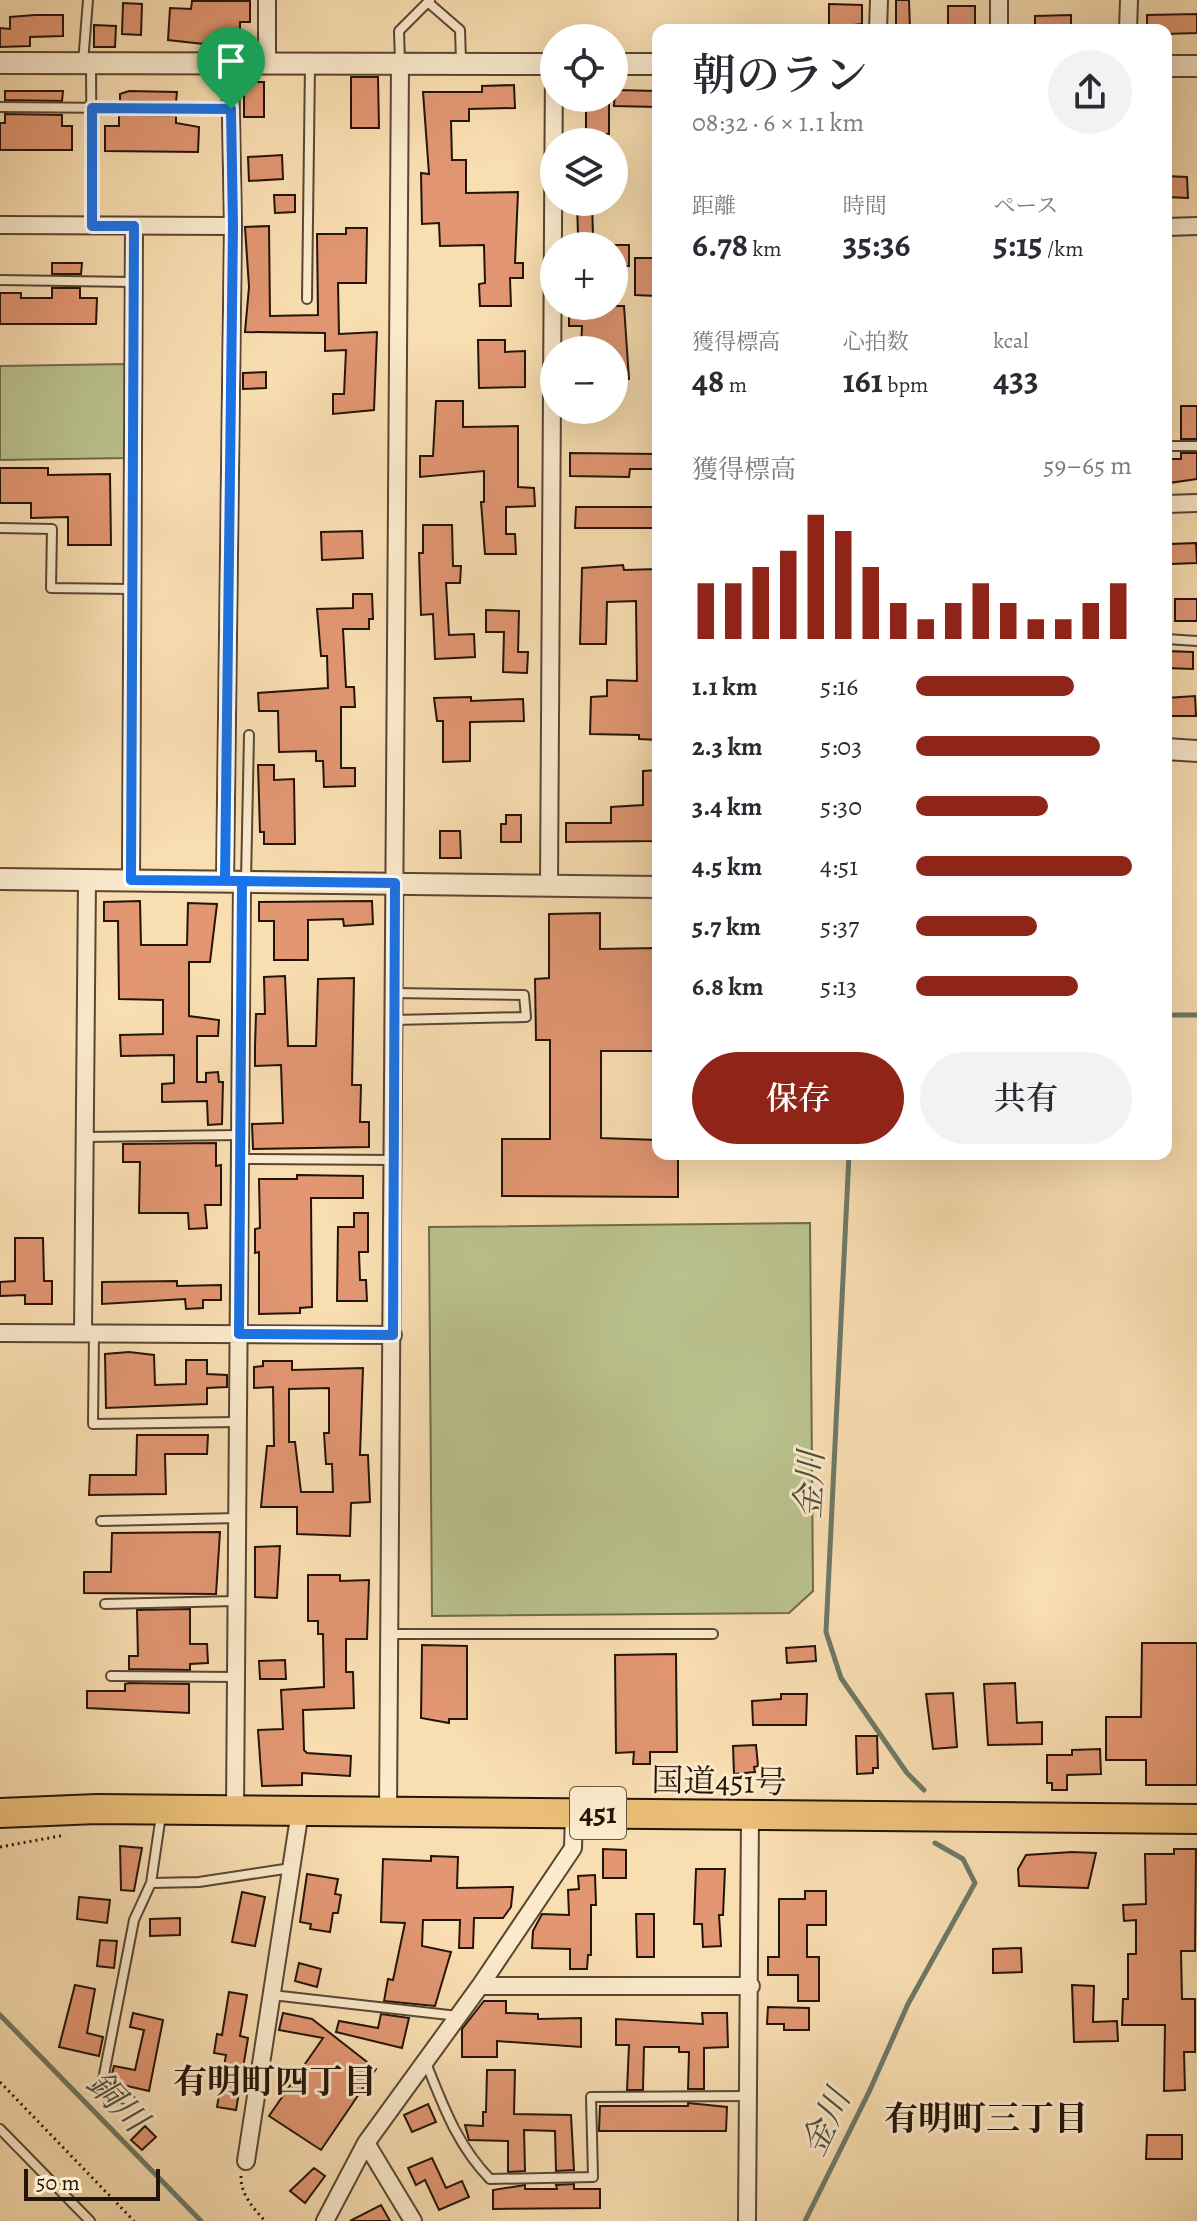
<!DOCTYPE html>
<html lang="ja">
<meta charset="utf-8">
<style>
body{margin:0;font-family:Alegreya,"Noto Serif JP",serif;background:#f2f2f3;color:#2b2b33;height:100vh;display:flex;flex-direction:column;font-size:30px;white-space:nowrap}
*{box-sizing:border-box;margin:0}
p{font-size:26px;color:#7c7c81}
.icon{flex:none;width:44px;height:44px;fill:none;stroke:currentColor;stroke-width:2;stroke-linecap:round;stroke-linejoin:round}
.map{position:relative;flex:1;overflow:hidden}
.details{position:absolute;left:652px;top:24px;width:520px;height:1136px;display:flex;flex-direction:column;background:#fff;border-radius:16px;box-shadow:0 8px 32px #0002}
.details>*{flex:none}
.tools{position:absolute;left:540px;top:24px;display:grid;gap:16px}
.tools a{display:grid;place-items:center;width:88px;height:88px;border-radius:50%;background:#fff;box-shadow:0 8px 32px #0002;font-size:40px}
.scale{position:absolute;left:24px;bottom:20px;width:136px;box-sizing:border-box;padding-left:8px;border:4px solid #231409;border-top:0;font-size:22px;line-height:28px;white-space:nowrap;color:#231409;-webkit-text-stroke:6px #fbeacc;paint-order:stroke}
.pin{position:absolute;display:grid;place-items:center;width:68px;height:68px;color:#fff;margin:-82px -34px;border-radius:50% 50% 50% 0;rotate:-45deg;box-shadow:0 0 8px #0007}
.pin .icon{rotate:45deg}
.round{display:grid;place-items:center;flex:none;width:84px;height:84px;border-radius:42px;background:#f2f2f3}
.overview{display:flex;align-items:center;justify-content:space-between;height:136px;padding:0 40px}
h1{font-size:44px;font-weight:600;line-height:60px}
.metrics{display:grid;grid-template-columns:repeat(3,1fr);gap:12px;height:136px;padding:8px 40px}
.metrics div{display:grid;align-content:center}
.metrics b{font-size:34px;font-weight:600}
.metrics small{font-size:22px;font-weight:400}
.metrics p{font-size:22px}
.chart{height:224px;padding:16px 40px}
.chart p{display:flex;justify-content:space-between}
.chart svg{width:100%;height:144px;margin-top:8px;stroke:#8f2418;stroke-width:6}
.button{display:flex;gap:16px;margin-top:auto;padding:16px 40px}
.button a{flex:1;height:92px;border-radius:48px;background:#8f2418;color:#fff;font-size:32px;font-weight:600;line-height:92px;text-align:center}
.button a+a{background:#f2f2f3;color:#2b2b33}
ul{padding:0 40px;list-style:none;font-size:26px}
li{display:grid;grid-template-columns:128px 96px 1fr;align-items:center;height:60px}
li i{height:20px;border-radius:10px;background:#8f2418}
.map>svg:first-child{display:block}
.green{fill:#bac28e;stroke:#6e6b4c;stroke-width:2}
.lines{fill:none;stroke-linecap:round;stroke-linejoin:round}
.stream{stroke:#6d7968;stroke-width:5}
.building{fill:#e29672;stroke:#231409;stroke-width:2;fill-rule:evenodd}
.service-casing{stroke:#584633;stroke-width:12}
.minor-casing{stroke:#584633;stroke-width:20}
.tertiary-casing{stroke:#584633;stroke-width:24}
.trunk-casing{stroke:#231409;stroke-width:32}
.path{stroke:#231409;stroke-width:3;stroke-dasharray:2 4;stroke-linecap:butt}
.service{stroke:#fbeacc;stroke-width:8}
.minor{stroke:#fbeacc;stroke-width:16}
.tertiary{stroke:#fbeacc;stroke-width:20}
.trunk{stroke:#ecbf78;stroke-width:28}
.route-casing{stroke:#fff;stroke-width:16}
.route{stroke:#1a73e8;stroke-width:10}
.labels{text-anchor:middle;stroke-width:6;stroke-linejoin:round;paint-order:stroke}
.shield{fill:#fbeacc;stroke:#645444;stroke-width:2}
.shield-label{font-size:30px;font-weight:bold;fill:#231409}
.street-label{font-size:32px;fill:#231409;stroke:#fbeacc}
.water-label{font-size:34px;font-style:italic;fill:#4e4f40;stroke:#fbeacc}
.neighbourhood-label{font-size:34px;font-weight:bold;fill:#231409;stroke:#fbeacc}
</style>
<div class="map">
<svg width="1197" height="2221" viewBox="0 0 1197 2221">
<rect width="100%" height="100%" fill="#f9deb1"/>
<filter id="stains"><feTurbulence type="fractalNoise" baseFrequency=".0025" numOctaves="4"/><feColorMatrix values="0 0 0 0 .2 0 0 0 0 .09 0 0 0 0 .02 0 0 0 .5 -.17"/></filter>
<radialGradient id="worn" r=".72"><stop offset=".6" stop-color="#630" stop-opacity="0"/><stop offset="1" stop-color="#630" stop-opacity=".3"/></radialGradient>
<!-- green -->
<path class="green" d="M126,364L127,458L0,460V366Z
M810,1223L813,1591L789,1613L432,1616L429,1227Z"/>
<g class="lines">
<!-- stream -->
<path class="stream" d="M1166,1015H1197
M849,1154L826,1632L841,1678L907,1773L924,1790
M0,2015L201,2221
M805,2221L869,2092L908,2004L975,1883L963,1859L935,1843"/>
</g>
<!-- building -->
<path class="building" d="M896,0H909L910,30H896Z
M192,1H250V22H240V36H212V45L168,40L170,8L191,9Z
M123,3L142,4L141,35L122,34Z
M829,4L862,5V24L829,28Z
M948,6H975V25L948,26Z
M1197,14V33L1166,34V30H1147V15Z
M35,15H63V36L30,37V46L0,47V28L10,29V17Z
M1071,15V30H1035V16Z
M94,25L116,26L115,47H94Z
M351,77H378L379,128H351Z
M244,82H264V117H244Z
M514,85L515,108L469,109V121H451L452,160H466V193L518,192L515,263H523V278H510L511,306H480L479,284L485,283L484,245L440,246L439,223L422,224L421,173L429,174L423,92H482V86Z
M615,90L658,91V107L614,106Z
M5,91H63L62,101L5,100Z
M129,91L177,92L176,102L120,101V94Z
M586,98H609V134H586Z
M5,114L62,115V126H72V150H0V123H5Z
M119,115L176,116V123L199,127L198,152L105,151V126H119Z
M282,155L283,179L249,181L248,157Z
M1166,176L1187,177L1188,198L1166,197Z
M274,195H295V212L275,213Z
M577,202H592L593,235H578Z
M269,226L270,316L318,315L317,234H346V228H367L366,283H338L339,334L377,332L374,410L333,414V394H344L346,350L325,351V333L245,332L249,287L245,227Z
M614,245H629V266H614Z
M635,258H656V296L635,295Z
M52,263H82L81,274H52Z
M52,288H80V298H97L96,324H0V293H21V298H52Z
M569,306H624L629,379H614V350L581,349L582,326H569Z
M478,340H505V352L525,351V387L479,388Z
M266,372V388L243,389V373Z
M436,401H463V427L518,426V487L534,488L535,506L506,507V534H515L516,554H485L481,502H484V471L420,477V456H433Z
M1181,406H1197V439H1181Z
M570,453L658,454V469H630L629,477L570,476Z
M1181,453H1197V479L1169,483L1168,459H1181Z
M0,468H48V475L110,474L111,545H68V517L31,518V503H0Z
M576,507H658V528H575Z
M423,525H452L453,566H461L460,583H446L449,635L474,634L475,657L435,659L433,614L421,615L419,553H423Z
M362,531L363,558L322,560L321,532Z
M1196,543L1197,563L1171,564L1170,544Z
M623,565L624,570L658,569V740L639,739V735L590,734L591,697L607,696V680L637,681L636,601L607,602L606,644H580L582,568Z
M353,594H372L373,619H369V629H343L346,687H354L355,707H341V768H355V786L324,787L323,761H316V751L279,752L278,711H259L258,693L328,688L327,656H321L317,609L353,608Z
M1175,599H1197V621H1175Z
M486,610L519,611L518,652H528L527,673L503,672L504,632H486Z
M1166,651L1193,652V669L1166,668Z
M1195,696L1196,716H1166V698Z
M471,697V701L523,699L524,721L470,722V761L443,762V721H437L434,698Z
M258,765H274V780L294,779L295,844H264V832H260Z
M658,770V841L566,842V823H611V807L643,805V771Z
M506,815H521V842H501V824H506Z
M440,831H460L461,858H440Z
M140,901L141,945H187L188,903L217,904L210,962H189V1016L219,1020L218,1036H197V1082H206V1073L218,1072L219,1082H223L222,1124L208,1125L207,1101L162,1102V1084L174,1083V1055L121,1056L120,1035L163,1034V1000L119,999L118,921H104V902Z
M372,901L373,924L344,926L343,919L308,920V960H274V921H259V902Z
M600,913V949L658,948V1051H601V1138L658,1140V1154H678V1197L502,1196V1139H550V1040H536L535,979L549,978V914Z
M285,976L288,1046H316L318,979L354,978L352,1085H361L360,1122H369V1147L253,1149L252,1124L283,1123L281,1065L255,1066V1047L256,1014H265L264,977Z
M216,1143V1166L221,1165V1205H205L207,1228L189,1229L188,1213H139L140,1162H123V1144Z
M297,1175L363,1176V1198H311L312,1307L300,1308V1313L259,1314V1252L255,1253V1229L260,1228L259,1179H297Z
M354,1213H368V1252H359L360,1280H366L367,1301H337L338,1227H354Z
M15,1238H43L44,1281H52V1304H25V1295L0,1296V1282L15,1281Z
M177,1281V1286L221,1285V1300H203V1308L186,1309L185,1299L102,1304V1282Z
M129,1352L154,1355L155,1385L186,1384V1360H207V1374L227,1375V1387L207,1388V1404L106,1408L105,1354Z
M263,1361H292V1370L363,1368L360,1455H368L370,1502L351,1503L350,1536L297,1534V1507H261L267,1446H274L273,1387L254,1388V1367L263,1366ZM329,1388V1433H324L326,1464H332L333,1492H301L295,1442H289V1389Z
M137,1435H208L207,1454H165L166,1494L89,1495L90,1475H136Z
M220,1532L216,1594L84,1593V1572H111L112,1533Z
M280,1546L277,1598L255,1597V1547Z
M308,1575H340V1581L369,1580L367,1639H346V1672H353L354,1708L303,1710L304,1750L307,1753L351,1756L350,1776L302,1773V1785L262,1786L258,1730L283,1729L281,1690L324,1687L323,1634H318V1621H308Z
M190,1609V1644H207L208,1663L190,1664V1670L129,1669V1656H138L137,1610Z
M1142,1643H1197V1785H1146V1760H1106V1717H1141Z
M422,1645L467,1646V1719H449V1723L421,1718Z
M815,1646L816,1661L787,1663L786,1648Z
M676,1654L677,1752H650V1764H633L634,1752L616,1753L615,1655Z
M285,1660L286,1679H260L259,1661Z
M129,1683L189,1684V1713L87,1708V1691H125V1684Z
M1015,1683L1017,1723L1042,1722V1744L988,1745L984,1684Z
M953,1693L957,1747L933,1749L926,1694Z
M781,1694H807L806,1725H753L752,1701L781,1699Z
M856,1736H877L878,1768H873V1773L857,1774Z
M756,1745L758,1766L754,1767L755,1772L734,1774L733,1746Z
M1100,1749L1101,1774L1067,1775V1790H1052V1783H1047V1755H1072V1750Z
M120,1846L142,1848L134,1891L121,1890Z
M603,1849L626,1850V1878H603Z
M1174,1849H1196L1195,1951H1181L1182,1999H1195V2052H1184L1185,2090L1164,2091L1165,2025H1122L1123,1999H1128V1954H1136V1920L1124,1921L1123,1905L1146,1904L1145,1854H1174Z
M1072,1852L1096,1853L1088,1888L1019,1886L1018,1869L1026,1855Z
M431,1856L458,1857L457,1888L513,1887L511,1907L503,1918H474L473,1948H459L460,1920H423L422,1946L451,1952L435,2006L384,2001L388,1979L393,1980L405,1923L381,1922L383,1859L431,1861Z
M696,1869H725L723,1915H719L721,1946L703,1947L702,1924H694Z
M307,1874L338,1879L335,1894L341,1895L338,1913H333L330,1932L310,1929L311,1924L300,1922Z
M595,1875L596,1905H591V1955H588L587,1969H570V1949L532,1948L533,1931L542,1914L569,1915L568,1890L579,1889L578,1876Z
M805,1891H826V1925H807V1957H819V2001H798V1975H768V1957H779V1899H805Z
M242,1892L265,1897L255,1946L232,1942Z
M79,1897L110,1900L107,1923L77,1919Z
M636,1914H654V1957H637Z
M180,1918V1935L150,1936V1919Z
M100,1940L117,1941L114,1968L97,1966Z
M1021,1948L1022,1972L993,1973V1949Z
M299,1963L321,1969L317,1987L295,1981Z
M75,1985L95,1989L87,2033L103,2037L99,2056L59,2047Z
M1072,1985L1094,1986L1093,2022L1117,2021L1118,2041L1074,2042Z
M229,1992L247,1995L240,2036L248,2038L236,2110L217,2107L226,2055L214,2053L217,2034L222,2035Z
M484,2001H506V2013L538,2014V2019L581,2018V2047L497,2041V2057H462V2029Z
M768,2007L809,2008V2030H784V2024H767Z
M133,2013L163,2020L149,2091L110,2082L114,2066L135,2070L144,2030L130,2027Z
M283,2013L312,2019L376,2069L321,2150L269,2116L323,2038L279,2030Z
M702,2013H727L728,2047L704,2048V2089H688L689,2052H679V2047H644L643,2090H627L629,2045H616V2019L703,2024Z
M381,2014L409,2018L402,2048L336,2032L339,2021L378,2028Z
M487,2070H515L514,2114L571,2115L574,2170L556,2171L555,2131L524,2130L525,2171L508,2172V2141L469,2140L465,2125L483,2126V2112H486Z
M688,2103L727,2107L726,2131H599L600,2106H688Z
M428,2104L436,2122L412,2132L404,2115Z
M145,2126L156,2137L142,2150L131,2140Z
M1147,2135H1182V2159H1146Z
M432,2158L446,2188L462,2181L469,2197L439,2210L425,2180L416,2185L408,2168Z
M314,2168L325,2176L305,2203L290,2191Z
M574,2184V2189H600V2208L493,2209V2190L525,2185V2189H557L556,2185Z
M381,2205L390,2221H350Z"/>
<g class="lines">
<!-- service casing -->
<g class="service-casing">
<path id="service" d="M430,4L460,30L461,61
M83,63L88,0
M91,63L92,225
M400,63L399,31L430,0
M0,107L231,109
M0,280L134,282
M307,299L310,64
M1166,446H1197
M0,528L52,529L51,588L132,589
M1166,639L1197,641
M246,881L249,735
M394,993L524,995L526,1017L394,1020
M85,1137L240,1135
M240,1159L393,1160
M94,1333L93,1424L237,1422
M101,1521L238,1518
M105,1604L236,1601
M391,1634H713
M111,1676L236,1677
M151,1883L199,1882L291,1868
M272,1995L458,2016
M426,2063C443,2105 457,2145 490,2179L593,2177L591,2097L748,2096
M131,2101L109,2094L102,2085L134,1920L151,1883L161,1815
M0,2129L90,2221"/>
</g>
<!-- minor casing -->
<g class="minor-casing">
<path id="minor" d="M999,0V30
M878,30L879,0
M1128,30L1129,0
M267,64V0
M0,225L233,226
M1166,227L1197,226
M1166,504L1197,503
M131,880L134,226
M225,881L233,226L230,64
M549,885L554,64
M0,1333L393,1335
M83,1333L87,879
M235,1811L242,881
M388,1811L400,63
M480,1986H751
M366,2143L413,2221
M246,2161L300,1811
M325,2221L366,2143L480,1986L573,1848L574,1813
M747,2221L750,1815"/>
</g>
<!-- tertiary casing -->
<g class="tertiary-casing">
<path id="tertiary" d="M0,63L554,64
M614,64H658
M1166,66H1197
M1166,749L1197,751
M0,879L658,887"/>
</g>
<!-- trunk casing -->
<g class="trunk-casing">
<path id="trunk" d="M0,1813L97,1809L1197,1819"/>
</g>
<!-- path -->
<path class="path" d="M0,1847L65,1835
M0,2082L134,2221
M241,2176C240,2193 253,2208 265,2221"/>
<!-- service -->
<use href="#service" class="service"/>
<!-- minor -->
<use href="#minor" class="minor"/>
<!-- tertiary -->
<use href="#tertiary" class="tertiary"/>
<!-- trunk -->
<use href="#trunk" class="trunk"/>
</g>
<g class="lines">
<!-- route casing -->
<g class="route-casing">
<path id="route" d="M231,109L233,226L225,881H242L239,1334L393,1335L395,883L242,881L131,880L134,226H92V108L231,109"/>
</g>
<!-- route -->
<use href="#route" class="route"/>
</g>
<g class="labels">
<!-- shield labels -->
<rect class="shield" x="570" y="1787" width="56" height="52" rx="6"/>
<g class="shield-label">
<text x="598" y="1823">451</text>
</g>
<!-- street labels -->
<g class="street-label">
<text transform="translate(719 1781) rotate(1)" y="11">国道451号</text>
</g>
<!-- water labels -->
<g class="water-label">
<text transform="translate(809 1485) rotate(-87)" y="12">金川</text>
<text transform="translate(118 2101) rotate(46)" y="12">銅川</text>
<text transform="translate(825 2122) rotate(-65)" y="12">金川</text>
</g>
<!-- neighbourhood labels -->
<g class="neighbourhood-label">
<text x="275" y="2093">有明町四丁目</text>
<text x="986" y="2130">有明町三丁目</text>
</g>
</g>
<rect width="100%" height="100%" filter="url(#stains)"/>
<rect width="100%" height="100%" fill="url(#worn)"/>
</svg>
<div class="tools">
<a><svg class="icon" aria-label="locate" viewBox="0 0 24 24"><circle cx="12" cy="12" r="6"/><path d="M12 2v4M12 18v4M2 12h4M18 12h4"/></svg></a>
<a><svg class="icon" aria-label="layers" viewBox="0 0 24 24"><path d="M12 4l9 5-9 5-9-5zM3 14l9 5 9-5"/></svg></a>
<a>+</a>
<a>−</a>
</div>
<div class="scale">50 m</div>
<div class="pin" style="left:231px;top:109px;background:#1e9e55"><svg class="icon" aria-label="arrive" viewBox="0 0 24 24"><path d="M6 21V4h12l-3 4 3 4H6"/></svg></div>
<section class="details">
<div class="overview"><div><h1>朝のラン</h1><p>08:32 · 6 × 1.1 km</p></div><a class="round"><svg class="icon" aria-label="share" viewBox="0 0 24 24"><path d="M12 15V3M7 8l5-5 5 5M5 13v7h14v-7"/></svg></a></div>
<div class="metrics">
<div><p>距離</p><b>6.78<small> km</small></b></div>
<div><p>時間</p><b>35:36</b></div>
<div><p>ペース</p><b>5:15<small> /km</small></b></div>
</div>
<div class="metrics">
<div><p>獲得標高</p><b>48<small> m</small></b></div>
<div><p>心拍数</p><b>161<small> bpm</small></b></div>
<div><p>kcal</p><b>433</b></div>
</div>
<div class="chart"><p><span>獲得標高</span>59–65 m</p>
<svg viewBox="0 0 160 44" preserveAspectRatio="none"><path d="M5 44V27M15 44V27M25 44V22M35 44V17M45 44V6M55 44V11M65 44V22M75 44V33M85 44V38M95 44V33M105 44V27M115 44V33M125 44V38M135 44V38M145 44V33M155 44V27"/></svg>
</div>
<ul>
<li><b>1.1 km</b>5:16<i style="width:73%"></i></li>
<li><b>2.3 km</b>5:03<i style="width:85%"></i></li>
<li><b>3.4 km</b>5:30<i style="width:61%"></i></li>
<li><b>4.5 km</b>4:51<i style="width:100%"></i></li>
<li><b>5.7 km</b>5:37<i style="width:56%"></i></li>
<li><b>6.8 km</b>5:13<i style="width:75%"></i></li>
</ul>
<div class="button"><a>保存</a><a>共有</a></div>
</section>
</div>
